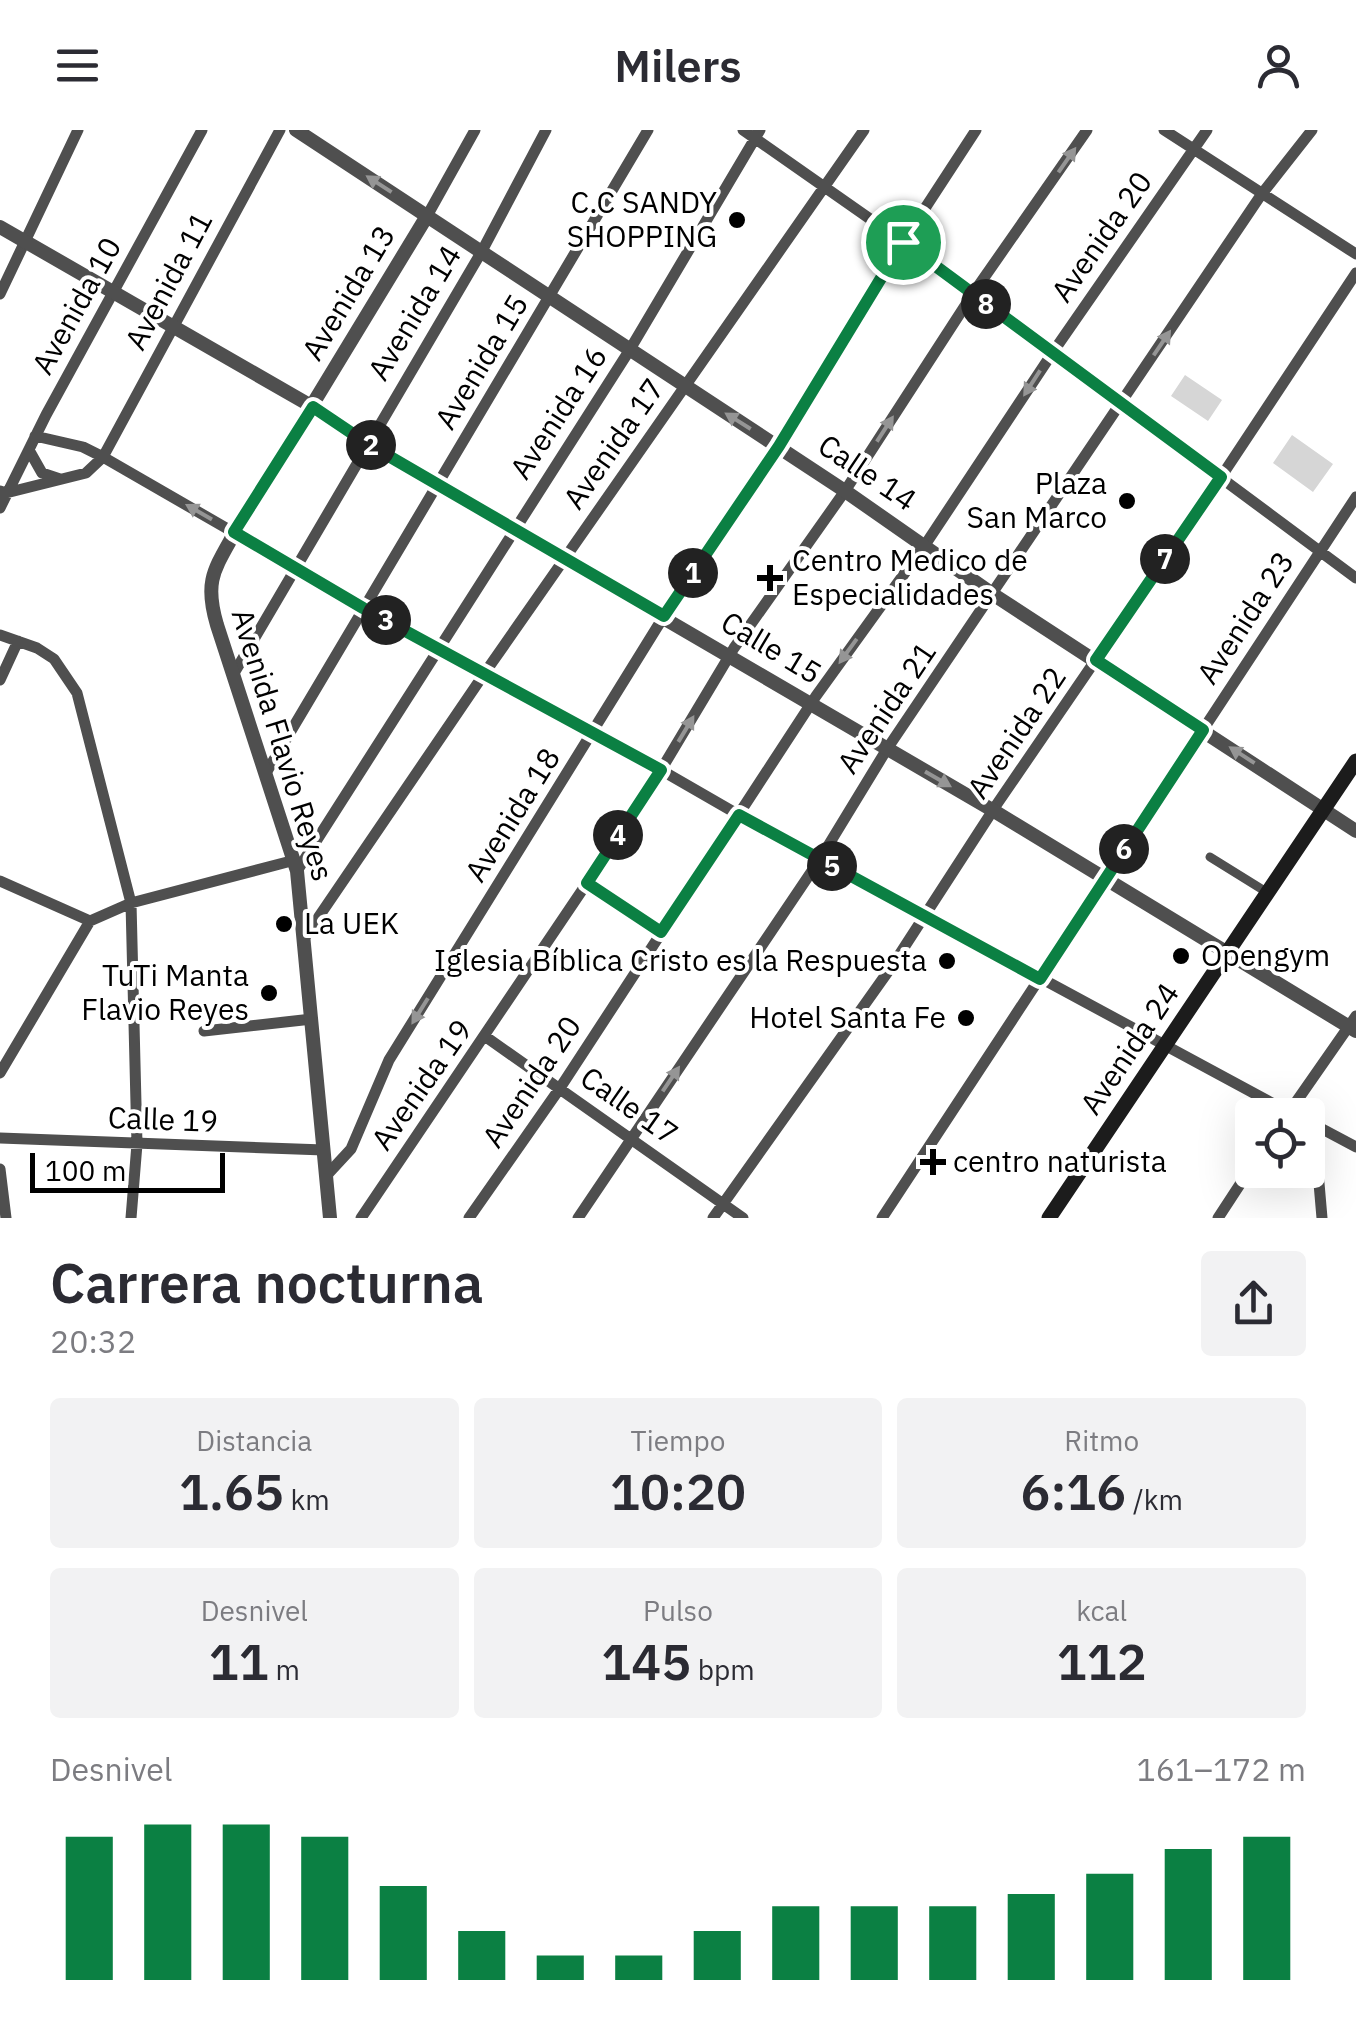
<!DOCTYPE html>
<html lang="es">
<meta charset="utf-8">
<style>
body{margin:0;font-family:"IBM Plex Sans",sans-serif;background:#f2f2f3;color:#2b2b33;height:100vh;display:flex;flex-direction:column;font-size:38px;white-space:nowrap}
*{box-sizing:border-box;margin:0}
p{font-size:32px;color:#7c7c81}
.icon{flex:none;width:55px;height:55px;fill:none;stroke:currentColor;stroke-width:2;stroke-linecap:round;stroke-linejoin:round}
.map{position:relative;height:1088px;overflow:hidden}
.side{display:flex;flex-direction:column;background:#fff;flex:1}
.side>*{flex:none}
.buttons{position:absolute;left:1235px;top:968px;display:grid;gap:20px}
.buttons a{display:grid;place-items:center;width:90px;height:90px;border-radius:10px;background:#fff;box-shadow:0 10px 40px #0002;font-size:50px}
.scale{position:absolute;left:30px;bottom:25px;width:195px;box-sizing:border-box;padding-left:10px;border:5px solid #000;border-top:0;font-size:28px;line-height:35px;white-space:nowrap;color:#000;-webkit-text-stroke:8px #fff;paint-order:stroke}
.pin{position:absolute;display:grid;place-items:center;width:85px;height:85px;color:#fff;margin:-42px;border:5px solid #fff;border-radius:50%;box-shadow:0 2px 10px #0007}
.km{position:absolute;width:50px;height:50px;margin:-25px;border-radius:50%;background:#222;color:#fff;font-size:28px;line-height:50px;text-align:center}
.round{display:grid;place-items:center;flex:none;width:105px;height:105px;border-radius:10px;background:#f2f2f3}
.summary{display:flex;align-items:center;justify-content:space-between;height:170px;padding:0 50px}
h1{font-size:55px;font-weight:600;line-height:75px}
.metrics{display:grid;grid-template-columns:repeat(3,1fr);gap:15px;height:170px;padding:10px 50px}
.metrics div{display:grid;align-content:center;border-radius:10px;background:#f2f2f3;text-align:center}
.metrics b{font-size:50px;font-weight:600}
.metrics small{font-size:28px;font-weight:400}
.metrics p{font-size:28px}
.chart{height:280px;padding:20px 50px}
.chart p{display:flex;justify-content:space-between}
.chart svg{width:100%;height:180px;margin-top:10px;stroke:#0b8043;stroke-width:6}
header{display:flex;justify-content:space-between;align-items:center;height:130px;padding:0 50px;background:#fff;font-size:45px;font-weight:600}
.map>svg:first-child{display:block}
.green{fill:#d6d6d6}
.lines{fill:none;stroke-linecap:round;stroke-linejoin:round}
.pedestrian{stroke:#4f4f4f;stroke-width:9}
.minor{stroke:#4f4f4f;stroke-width:11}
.tertiary{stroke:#4f4f4f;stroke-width:14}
.secondary{stroke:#1c1c1c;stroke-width:15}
.oneway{fill:#959595}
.route-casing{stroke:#fff;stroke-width:20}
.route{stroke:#0b8043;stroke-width:12}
.poi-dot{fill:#000;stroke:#fff;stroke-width:4}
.labels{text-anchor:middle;stroke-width:8;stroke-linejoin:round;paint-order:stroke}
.poi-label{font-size:30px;fill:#000;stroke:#fff;text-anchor:end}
.street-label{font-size:30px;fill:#000;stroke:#fff}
</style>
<header><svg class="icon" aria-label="menu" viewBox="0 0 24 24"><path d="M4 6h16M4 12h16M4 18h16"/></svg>Milers<svg class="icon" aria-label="person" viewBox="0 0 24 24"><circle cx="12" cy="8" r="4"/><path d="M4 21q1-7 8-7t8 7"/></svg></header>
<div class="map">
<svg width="1356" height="1088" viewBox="0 0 1356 1088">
<rect width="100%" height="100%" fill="#fff"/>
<!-- green -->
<path class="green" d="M1185,245L1222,270L1208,291L1171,266Z
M1292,305L1333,334L1313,362L1273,333Z"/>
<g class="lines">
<!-- pedestrian -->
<path class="pedestrian" d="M1210,727L1268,763"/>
<!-- minor -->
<path class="minor" d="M743,0L903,112L1356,448
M1164,0L1356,124
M427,86L475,0
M0,164L78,0
M35,306L83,317L103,327L363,477L595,602L739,685L1294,985
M29,320L42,343L60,349
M0,361L6,363L86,343L103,327L280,0
M0,378L46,285L202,0
M0,505L37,518L54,529L77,563L131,773L137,1014L131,1088
M233,545L482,121L546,0
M0,550L18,511
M266,643L648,0
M297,741L629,221L760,0
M0,751L90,791
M587,753L661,802
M305,807L484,544L864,0
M204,901L312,889
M486,907L743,1088
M0,943L90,791L131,773L295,730
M1287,985L1356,886
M1311,993L1356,1017
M1314,995L1322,1088
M0,1008L324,1020
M0,1039L6,1088
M326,1046L351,1019L389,930L664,486L779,316L903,112L976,0
M361,1088L587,753L661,640L734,518L845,361L972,165L1087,0
M469,1088L560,958L816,566L925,415L1053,222L1207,0
M578,1088L820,729L887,619L1261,65L1312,0
M713,1088L892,836L997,674L1221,347L1356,143
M882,1088L1356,367
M1218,1088L1252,1036"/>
<!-- tertiary -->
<path class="tertiary" d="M296,0L845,361L994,465L1356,701
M0,97L313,277L564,430L994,681L1356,901
M330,1088L297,741L217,495C204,451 214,440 235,402L427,86"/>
<!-- secondary -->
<path class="secondary" d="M1049,1088L1356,631"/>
</g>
<!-- one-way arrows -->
<defs><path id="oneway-solid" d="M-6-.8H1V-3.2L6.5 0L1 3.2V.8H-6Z" transform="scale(2.5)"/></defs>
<g class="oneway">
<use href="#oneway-solid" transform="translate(1067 30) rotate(-55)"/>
<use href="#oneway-solid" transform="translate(379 54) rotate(-147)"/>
<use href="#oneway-solid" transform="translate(1162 213) rotate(-56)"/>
<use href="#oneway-solid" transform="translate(1032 253) rotate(123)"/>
<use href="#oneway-solid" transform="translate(738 291) rotate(-148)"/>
<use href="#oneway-solid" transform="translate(885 299) rotate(-57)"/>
<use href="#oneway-solid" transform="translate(199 382) rotate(-150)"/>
<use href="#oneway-solid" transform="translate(848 521) rotate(126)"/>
<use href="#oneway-solid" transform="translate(686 599) rotate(-59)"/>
<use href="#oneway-solid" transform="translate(1242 625) rotate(-147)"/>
<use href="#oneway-solid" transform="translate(938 649) rotate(30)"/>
<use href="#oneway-solid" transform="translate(420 881) rotate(122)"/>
<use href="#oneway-solid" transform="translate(671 949) rotate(-56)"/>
</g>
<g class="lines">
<!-- route casing -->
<g class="route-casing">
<path id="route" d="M903,112L1221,347L1096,530L1203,600L1040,849L739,685L661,802L587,753L661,640L363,478L234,402L313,277L368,314L664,486L779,316Z"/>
</g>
<!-- route -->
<use href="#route" class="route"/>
</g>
<!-- markers -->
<g class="poi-dot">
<circle cx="737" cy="90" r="10"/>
<circle cx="1127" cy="371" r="10"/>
<path d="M765 433h10v10h10v10h-10v10h-10v-10h-10v-10h10z"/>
<circle cx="284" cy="794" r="10"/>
<circle cx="1181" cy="826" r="10"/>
<circle cx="947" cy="831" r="10"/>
<circle cx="269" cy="863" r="10"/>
<circle cx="966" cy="888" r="10"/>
<path d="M928 1017h10v10h10v10h-10v10h-10v-10h-10v-10h10z"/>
</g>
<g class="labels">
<!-- poi labels -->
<g class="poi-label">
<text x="717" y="83">C.C SANDY<tspan x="717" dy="34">SHOPPING</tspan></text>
<text x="1107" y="364">Plaza<tspan x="1107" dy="34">San Marco</tspan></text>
<text x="792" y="441" text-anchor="start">Centro Medico de<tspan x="792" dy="34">Especialidades</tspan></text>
<text x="304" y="804" text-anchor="start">La UEK</text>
<text x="1201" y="836" text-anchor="start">Opengym</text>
<text x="927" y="841">Iglesia Bíblica Cristo es la Respuesta</text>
<text x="249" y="856">TuTi Manta<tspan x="249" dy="34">Flavio Reyes</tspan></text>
<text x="946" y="898">Hotel Santa Fe</text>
<text x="953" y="1042" text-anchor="start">centro naturista</text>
</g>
<!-- street labels -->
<g class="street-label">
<text transform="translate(1102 107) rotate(-55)" y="10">Avenida 20</text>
<text transform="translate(169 151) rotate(-62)" y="10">Avenida 11</text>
<text transform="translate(349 163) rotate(-59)" y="10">Avenida 13</text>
<text transform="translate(77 176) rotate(-61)" y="10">Avenida 10</text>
<text transform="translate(415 183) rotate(-59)" y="10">Avenida 14</text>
<text transform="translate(482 232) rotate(-59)" y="10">Avenida 15</text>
<text transform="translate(559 283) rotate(-57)" y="10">Avenida 16</text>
<text transform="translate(614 314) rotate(-55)" y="10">Avenida 17</text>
<text transform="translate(867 343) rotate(34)" y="10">Calle 14</text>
<text transform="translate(1246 488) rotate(-57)" y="10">Avenida 23</text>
<text transform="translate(771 518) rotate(31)" y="10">Calle 15</text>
<text transform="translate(887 578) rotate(-56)" y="10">Avenida 21</text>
<text transform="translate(1017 603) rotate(-56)" y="10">Avenida 22</text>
<text transform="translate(282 615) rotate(73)" y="10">Avenida Flavio Reyes</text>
<text transform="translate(513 685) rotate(-58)" y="10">Avenida 18</text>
<text transform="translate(1130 919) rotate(-56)" y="10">Avenida 24</text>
<text transform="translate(532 952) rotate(-56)" y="10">Avenida 20</text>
<text transform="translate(422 955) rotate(-55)" y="10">Avenida 19</text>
<text transform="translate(629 976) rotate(35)" y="10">Calle 17</text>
<text transform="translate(163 990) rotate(2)" y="10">Calle 19</text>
</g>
</g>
</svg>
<div class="buttons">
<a><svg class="icon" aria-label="locate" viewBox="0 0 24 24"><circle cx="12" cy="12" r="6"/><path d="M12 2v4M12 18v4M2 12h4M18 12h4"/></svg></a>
</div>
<div class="scale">100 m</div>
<div class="pin" style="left:903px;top:112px;background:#1e9e55"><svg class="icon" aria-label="arrive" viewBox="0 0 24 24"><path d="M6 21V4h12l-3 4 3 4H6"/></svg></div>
<b class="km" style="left:693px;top:443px">1</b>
<b class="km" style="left:371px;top:315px">2</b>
<b class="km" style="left:386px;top:490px">3</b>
<b class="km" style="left:618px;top:705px">4</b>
<b class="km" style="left:832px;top:736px">5</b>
<b class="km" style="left:1124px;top:719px">6</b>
<b class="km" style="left:1165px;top:429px">7</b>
<b class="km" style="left:986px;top:174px">8</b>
</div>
<section class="side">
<div class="summary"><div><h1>Carrera nocturna</h1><p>20:32</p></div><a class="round"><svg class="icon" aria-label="share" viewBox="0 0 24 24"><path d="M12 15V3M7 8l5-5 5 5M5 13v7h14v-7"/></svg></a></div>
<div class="metrics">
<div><p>Distancia</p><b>1.65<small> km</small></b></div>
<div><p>Tiempo</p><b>10:20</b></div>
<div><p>Ritmo</p><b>6:16<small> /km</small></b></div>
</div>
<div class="metrics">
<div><p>Desnivel</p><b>11<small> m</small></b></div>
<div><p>Pulso</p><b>145<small> bpm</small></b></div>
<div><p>kcal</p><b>112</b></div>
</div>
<div class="chart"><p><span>Desnivel</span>161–172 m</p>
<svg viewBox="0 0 160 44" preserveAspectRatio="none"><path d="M5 44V9M15 44V6M25 44V6M35 44V9M45 44V21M55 44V32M65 44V38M75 44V38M85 44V32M95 44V26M105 44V26M115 44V26M125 44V23M135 44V18M145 44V12M155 44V9"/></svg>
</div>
</section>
